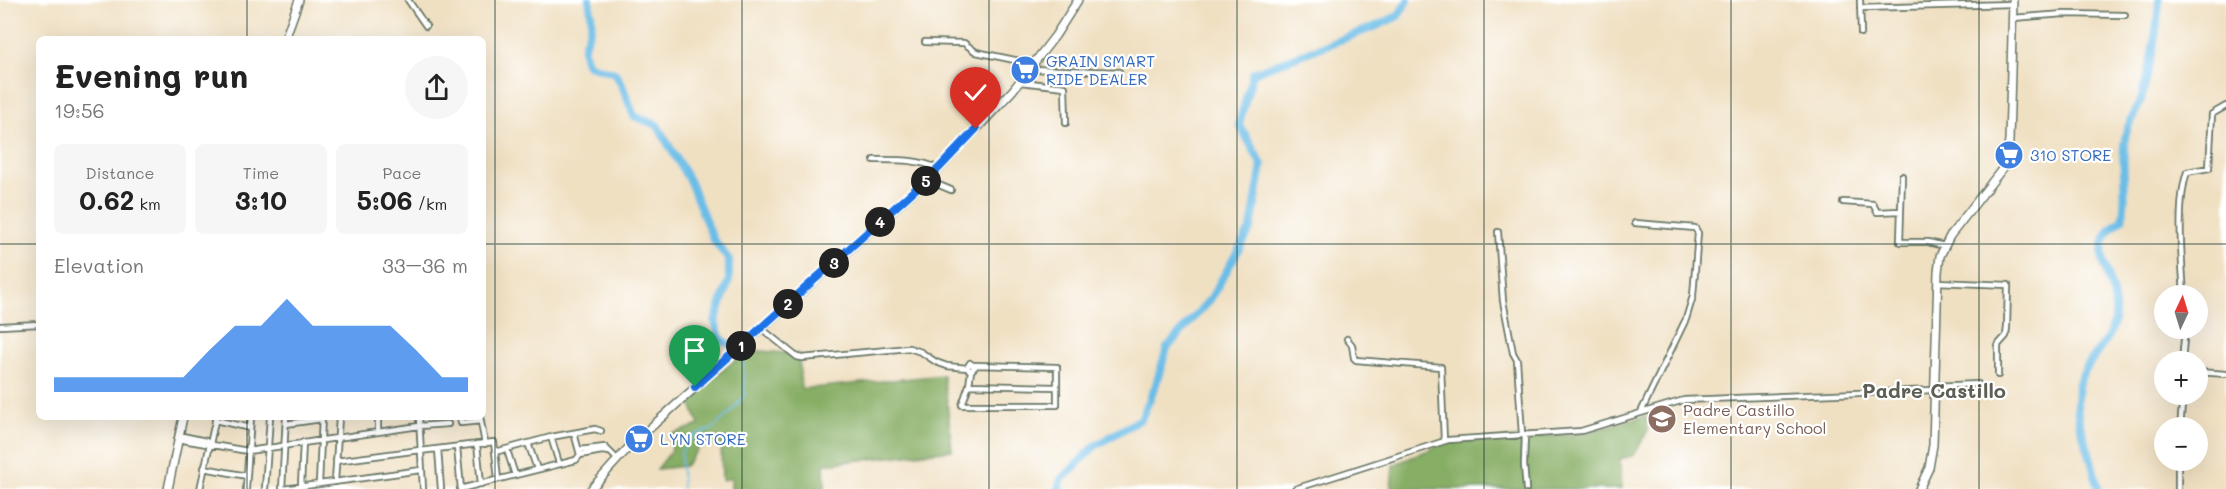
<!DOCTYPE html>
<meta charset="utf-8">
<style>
body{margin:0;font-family:Mali,sans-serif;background:#f6f6f6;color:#222;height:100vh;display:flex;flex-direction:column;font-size:22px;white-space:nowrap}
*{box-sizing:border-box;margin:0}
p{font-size:20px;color:#767676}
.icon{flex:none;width:33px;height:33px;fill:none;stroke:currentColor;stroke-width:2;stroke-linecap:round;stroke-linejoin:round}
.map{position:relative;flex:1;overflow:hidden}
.sheet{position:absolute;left:36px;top:36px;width:450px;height:384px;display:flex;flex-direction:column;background:#fff;border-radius:9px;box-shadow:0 6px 24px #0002}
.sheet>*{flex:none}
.needle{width:39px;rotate:4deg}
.fabs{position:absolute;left:2154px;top:285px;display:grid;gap:12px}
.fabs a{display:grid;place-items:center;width:54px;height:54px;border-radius:50%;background:#fff;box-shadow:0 6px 24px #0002;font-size:30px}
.pin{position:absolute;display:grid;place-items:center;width:51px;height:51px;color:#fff;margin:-62px -26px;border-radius:50% 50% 50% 0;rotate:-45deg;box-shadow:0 0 6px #0007}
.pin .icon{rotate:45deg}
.km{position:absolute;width:30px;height:30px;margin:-15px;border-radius:50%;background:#222;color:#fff;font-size:16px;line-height:30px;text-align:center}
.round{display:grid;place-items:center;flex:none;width:63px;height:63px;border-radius:32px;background:#f6f6f6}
.overview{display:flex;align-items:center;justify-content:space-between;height:102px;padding:0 18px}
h1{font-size:33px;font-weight:800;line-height:45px}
.stats{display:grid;grid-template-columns:repeat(3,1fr);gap:9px;height:102px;padding:6px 18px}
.stats div{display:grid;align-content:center;border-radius:9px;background:#f6f6f6;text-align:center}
.stats b{font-size:26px;font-weight:800}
.stats small{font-size:16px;font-weight:400}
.stats p{font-size:16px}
.chart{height:168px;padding:12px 18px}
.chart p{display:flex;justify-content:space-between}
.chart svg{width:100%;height:108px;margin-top:6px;fill:#1a73e8;opacity:.7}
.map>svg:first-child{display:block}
.forest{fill:#87ae65;stroke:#53764c;stroke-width:1.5}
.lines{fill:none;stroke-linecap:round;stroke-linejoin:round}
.stream{stroke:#6bbde7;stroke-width:1.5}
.river{stroke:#6bbde7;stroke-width:8}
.street-casing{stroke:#687666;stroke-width:8}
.secondary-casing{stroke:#687666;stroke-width:10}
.street{stroke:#fff;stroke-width:4.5}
.secondary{stroke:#fff;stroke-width:7}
.route-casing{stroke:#fff;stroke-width:12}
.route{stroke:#1a73e8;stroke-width:8}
.grid{fill:none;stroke:#1f3d34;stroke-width:1.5;stroke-opacity:0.55}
.labels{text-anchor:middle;stroke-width:4.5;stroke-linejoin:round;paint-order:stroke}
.shop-label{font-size:16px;fill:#366cbe;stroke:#fff;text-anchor:start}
.education-label{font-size:16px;fill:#785e54;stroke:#fff;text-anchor:start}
.quarter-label{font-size:20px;font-weight:bold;fill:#5d5f54;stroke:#fff}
</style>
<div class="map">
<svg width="2226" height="489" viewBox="0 0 2226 489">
<rect width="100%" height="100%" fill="#fff"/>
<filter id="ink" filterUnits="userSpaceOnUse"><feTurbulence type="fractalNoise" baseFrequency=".0167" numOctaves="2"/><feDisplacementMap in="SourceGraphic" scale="12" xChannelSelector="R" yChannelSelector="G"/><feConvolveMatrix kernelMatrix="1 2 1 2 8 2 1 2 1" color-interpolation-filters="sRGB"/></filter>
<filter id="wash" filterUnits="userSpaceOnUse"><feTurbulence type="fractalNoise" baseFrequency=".008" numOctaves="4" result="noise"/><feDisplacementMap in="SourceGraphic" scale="24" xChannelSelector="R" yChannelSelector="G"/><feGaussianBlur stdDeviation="1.35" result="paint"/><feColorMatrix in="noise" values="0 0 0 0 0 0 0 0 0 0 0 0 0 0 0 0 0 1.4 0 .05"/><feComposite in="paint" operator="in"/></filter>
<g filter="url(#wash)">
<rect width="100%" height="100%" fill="#f0e0c2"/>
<!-- forest -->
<path class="forest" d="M747,350L799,354L801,389L943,375L947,401L952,450L824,464L825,489H731V478L722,480L721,444L700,447L685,466L657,469L672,450L669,435L699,425L689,399Z
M1646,416L1648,430L1634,455L1620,459L1622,489H1391L1393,465L1447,442L1580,434Z"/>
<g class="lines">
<!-- stream -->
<path class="stream" d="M682,489L681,452L695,435L711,430L730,413L745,395L743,359"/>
<!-- river -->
<path class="river" d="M589,0C590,8 593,18 591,26C587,44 579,43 588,65L615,73L622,85L634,116L657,125L690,182L713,239L729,260V280L715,322L720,338L731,346
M1059,489L1060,481L1095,446L1141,419L1155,387L1167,348L1211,298L1251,228L1262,165L1239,124L1253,73L1374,27L1398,16L1408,0
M2098,489C2095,476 2092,462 2088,449C2082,431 2077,421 2077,401C2078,395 2077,388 2079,383C2087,357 2113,343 2115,315C2118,279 2080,247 2122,220C2129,192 2119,162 2126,133C2129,121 2137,111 2141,100C2150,67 2157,34 2159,0"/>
</g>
</g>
<g filter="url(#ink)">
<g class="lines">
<!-- street casing -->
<g class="street-casing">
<path id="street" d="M408,0L426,26
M1860,0L1861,33
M1860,8L2013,4
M2013,18L2064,14L2125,15
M925,42L964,43L976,52L1034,64
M1029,69L1119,72
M1020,82L1065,87L1066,123
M874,160C896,160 919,159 939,169
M1902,176L1900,242H1928L1944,246
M927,180L951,190
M1843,202L1873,204L1877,212L1900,211
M1635,223L1695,228L1698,233L1693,296L1686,319L1641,412
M1498,232L1503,301L1513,353L1517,360L1522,434
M1937,282L2008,285L2007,327L2006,336L1998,345V375
M2184,296C2182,260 2176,205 2187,172L2209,168L2212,114L2226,106
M0,326L39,324
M761,328L797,357L802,358L909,348L921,352L936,362L947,366L967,368L971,371L975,367L970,363L967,368
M1347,339L1352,345L1354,358L1356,360L1441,367L1444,441
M2182,362L2185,328
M971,371L969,385L962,405H1057V367L974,365
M2198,372L2226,374
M969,385L1057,387
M1934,386L1978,384
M378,417V431
M419,417L423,489
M460,417L461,423L481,421
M480,417L485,444
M215,420L250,428
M286,424L322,419
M2180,428L2183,394
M1525,434L1524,465L1526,489
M178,435L206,441L209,444
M551,437L559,463
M177,439L248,451L419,426L448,424
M528,443L537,469
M477,444L481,484
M457,447L461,489
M438,449L441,489
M507,450L515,475
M579,450L605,447L617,459
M420,451L494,442L498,479
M495,452L551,437L595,429L601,431
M580,455L602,451L609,452
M336,461L420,450
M204,468L247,476
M335,482L339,417
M319,484L322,417
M301,486L303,442
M200,489L216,417
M246,489L251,417
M265,489L270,417
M282,489L286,417
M283,489L421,470
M460,489L576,460L580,455L574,433
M1295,489L1448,440L1581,431L1684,400L1934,390
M2178,489V460"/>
</g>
<!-- secondary casing -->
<g class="secondary-casing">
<path id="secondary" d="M285,39L299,0
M168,489L183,417
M591,489L630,446L939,169L1013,90L1055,36L1078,0
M1919,489L1929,468L1933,445L1938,272L1940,256L1950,236L2006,164L2009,141L2013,0"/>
</g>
<!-- street -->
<use href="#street" class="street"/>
<!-- secondary -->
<use href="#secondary" class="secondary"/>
</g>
</g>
<g class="lines" filter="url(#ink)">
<!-- route casing -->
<g class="route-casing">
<path id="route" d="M695,387L939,168L976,129"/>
</g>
<!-- route -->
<use href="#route" class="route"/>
</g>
<!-- grid -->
<path class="grid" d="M247,0V39M495,0V489M742,0V489M989,0V489M1237,0V489M1484,0V489M1731,0V489M1979,0V489M0,244H39M483,244H2226M247,417V489"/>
<!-- icons -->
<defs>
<g id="supermarket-disc" transform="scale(1.5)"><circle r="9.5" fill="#3f7fe0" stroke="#fff"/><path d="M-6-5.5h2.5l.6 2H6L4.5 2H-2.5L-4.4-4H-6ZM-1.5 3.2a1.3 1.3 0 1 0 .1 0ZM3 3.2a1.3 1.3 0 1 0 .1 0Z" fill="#fff"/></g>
<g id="school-disc" transform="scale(1.5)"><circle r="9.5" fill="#8d6e63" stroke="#fff"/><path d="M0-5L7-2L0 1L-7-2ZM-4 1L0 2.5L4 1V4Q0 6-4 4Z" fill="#fff"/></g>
</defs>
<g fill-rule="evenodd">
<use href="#supermarket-disc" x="1025" y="70"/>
<use href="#supermarket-disc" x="2009" y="155"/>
<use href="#school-disc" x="1662" y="419"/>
<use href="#supermarket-disc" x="639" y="439"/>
</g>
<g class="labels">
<!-- shop labels -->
<g class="shop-label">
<text x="1046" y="67">GRAIN SMART<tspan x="1046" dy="18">RIDE DEALER</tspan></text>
<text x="2030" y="161">310 STORE</text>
<text x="660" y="445">LYN STORE</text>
</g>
<!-- education labels -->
<g class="education-label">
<text x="1683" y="416">Padre Castillo<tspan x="1683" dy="18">Elementary School</tspan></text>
</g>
<!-- quarter labels -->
<g class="quarter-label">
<text x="1934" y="398">Padre Castillo</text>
</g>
</g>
</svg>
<div class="fabs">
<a><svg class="needle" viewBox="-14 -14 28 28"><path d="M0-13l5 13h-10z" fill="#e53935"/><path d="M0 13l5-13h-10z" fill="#767676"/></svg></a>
<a>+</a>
<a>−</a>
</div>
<div class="pin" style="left:695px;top:387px;background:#1e9e55"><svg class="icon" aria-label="arrive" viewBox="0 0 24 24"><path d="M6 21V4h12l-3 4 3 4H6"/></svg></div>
<div class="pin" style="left:976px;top:129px;background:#d93025"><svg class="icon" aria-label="check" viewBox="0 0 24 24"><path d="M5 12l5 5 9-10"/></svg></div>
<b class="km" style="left:741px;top:346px">1</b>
<b class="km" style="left:788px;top:304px">2</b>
<b class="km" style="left:834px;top:263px">3</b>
<b class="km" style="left:880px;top:222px">4</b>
<b class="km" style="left:926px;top:181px">5</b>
<section class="sheet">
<div class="overview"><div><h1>Evening run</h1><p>19:56</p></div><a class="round"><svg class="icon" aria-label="share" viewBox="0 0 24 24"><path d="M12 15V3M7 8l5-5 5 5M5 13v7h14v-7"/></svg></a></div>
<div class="stats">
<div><p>Distance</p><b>0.62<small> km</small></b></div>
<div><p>Time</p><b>3:10</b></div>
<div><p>Pace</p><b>5:06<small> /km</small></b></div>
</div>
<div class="chart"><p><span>Elevation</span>33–36 m</p>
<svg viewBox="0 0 160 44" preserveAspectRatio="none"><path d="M0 44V38L10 38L20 38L30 38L40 38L50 38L60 27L70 17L80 17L90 6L100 17L110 17L120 17L130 17L140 27L150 38L160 38V44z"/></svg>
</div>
</section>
</div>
